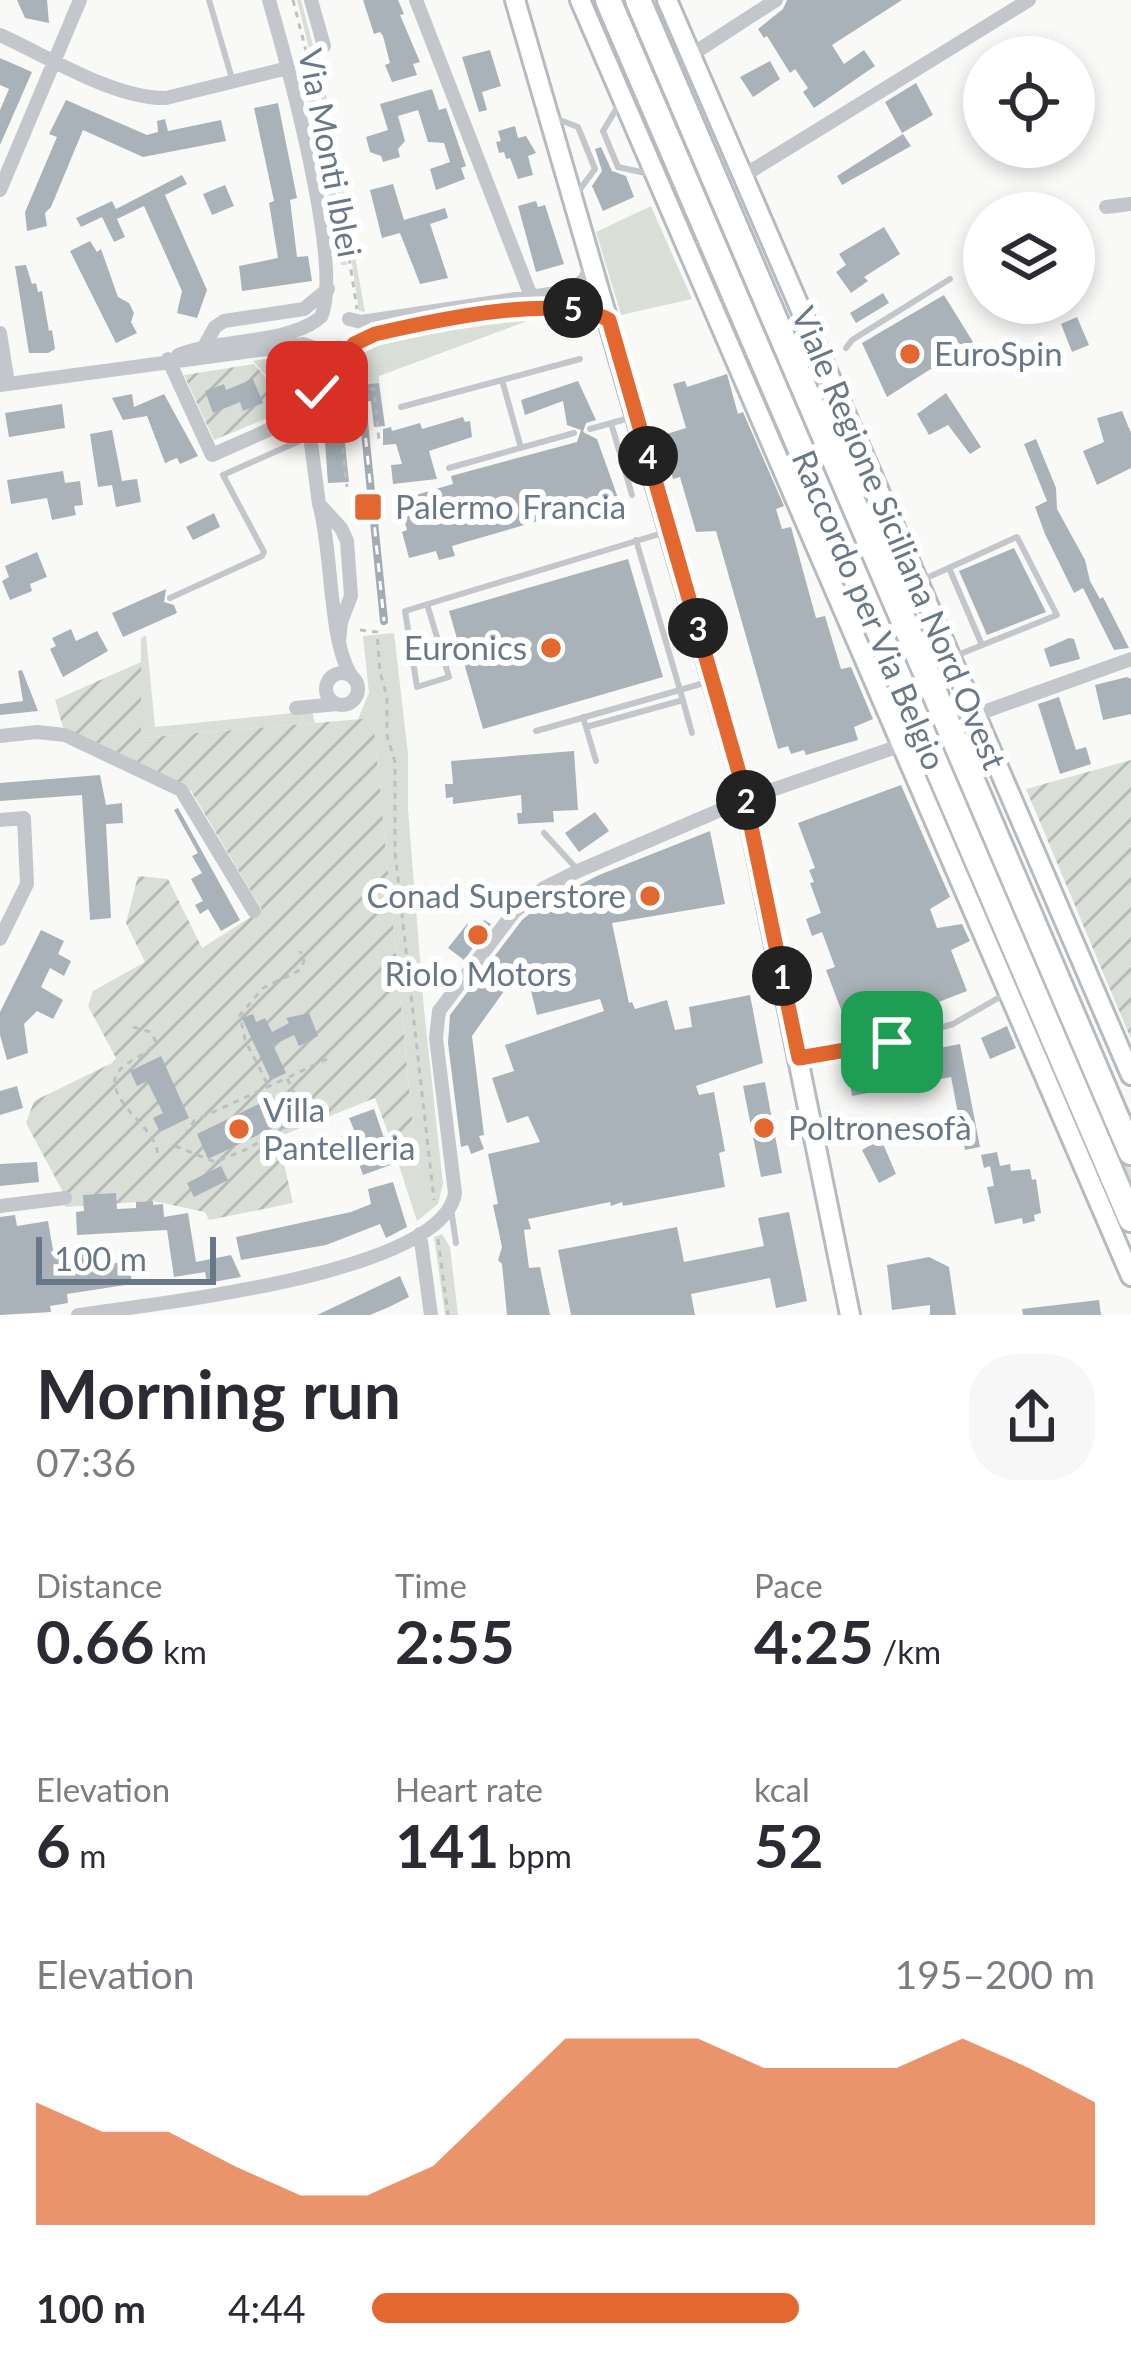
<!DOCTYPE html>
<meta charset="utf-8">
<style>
body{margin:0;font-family:Lato,sans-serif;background:#f7f7f7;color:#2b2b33;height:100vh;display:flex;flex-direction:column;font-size:45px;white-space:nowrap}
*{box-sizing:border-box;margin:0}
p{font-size:39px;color:#7c7c81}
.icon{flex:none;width:66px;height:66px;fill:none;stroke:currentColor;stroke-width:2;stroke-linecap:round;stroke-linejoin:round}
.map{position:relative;height:1315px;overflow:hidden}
.details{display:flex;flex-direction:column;background:#fff;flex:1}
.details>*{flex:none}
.buttons{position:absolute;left:963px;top:36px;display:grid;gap:24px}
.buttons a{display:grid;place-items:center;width:132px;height:132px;border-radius:50%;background:#fff;box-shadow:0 6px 18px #0003;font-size:60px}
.scale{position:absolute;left:36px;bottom:30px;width:180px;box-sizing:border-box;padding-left:12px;border:6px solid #697888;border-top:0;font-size:33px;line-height:42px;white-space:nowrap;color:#697888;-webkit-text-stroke:9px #fff;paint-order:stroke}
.pin{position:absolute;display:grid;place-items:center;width:102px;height:102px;color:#fff;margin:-51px;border-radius:24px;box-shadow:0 6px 18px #0006}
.km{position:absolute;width:60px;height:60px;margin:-30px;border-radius:50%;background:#222;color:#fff;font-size:33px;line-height:60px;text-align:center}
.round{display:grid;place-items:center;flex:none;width:126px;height:126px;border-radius:48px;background:#f7f7f7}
.head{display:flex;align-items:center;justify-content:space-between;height:204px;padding:0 36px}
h1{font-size:66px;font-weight:700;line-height:90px}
.stats{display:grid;grid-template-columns:repeat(3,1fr);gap:18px;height:204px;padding:12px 36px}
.stats div{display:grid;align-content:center}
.stats b{font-size:60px;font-weight:700}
.stats small{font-size:33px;font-weight:400}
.stats p{font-size:33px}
.chart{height:336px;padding:24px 36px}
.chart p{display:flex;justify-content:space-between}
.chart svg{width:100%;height:216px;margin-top:12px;fill:#e2682f;opacity:.7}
ul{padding:0 36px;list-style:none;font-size:39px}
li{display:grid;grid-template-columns:192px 144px 1fr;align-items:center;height:90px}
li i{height:30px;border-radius:15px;background:#e2682f}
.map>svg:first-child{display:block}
.green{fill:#d9dfd7}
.garden{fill:url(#garden-furrows)}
.building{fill:#a9b2b9}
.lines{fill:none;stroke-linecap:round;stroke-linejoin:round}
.secondary-casing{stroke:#b6bbc0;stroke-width:24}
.highway-casing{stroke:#b7babe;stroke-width:30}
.path{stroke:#bdc0c3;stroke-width:3;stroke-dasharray:6 6;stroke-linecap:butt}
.lane{stroke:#c3c7cb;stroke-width:6}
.street{stroke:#c3c7cb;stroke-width:14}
.secondary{stroke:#fff;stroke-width:18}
.highway{stroke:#fff;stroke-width:24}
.rail-casing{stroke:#a4aab1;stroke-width:8}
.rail{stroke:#fff;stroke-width:3;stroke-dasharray:9;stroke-linecap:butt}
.route-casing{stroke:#fff;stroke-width:24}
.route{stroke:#e2682f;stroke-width:15}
.poi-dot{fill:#e2682f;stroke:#fff;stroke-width:4.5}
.labels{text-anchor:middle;stroke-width:12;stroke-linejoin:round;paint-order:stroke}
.street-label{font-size:33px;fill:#697888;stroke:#fff}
.poi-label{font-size:33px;fill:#697888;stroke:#fff;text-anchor:start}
</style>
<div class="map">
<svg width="1131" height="1315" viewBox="0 0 1131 1315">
<defs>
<pattern id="garden-furrows" width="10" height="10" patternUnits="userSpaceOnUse" patternTransform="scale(3)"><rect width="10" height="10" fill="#d9dfd7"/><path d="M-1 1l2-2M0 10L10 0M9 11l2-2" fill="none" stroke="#b4bab4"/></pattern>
</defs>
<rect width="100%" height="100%" fill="#f9faf8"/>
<!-- green -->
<path class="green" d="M297,0H301L327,98L365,312L359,311L337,163Z
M619,0H630L1098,1091L1131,1171V1199Z
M312,88L331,161L347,265H341L313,107L302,92Z
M651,206L692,299L621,315L596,232Z
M538,317L379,376V383L333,387L371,343Z
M293,355L306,356L315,365L316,382L296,409L253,361Z
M394,633L408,754V809L424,1009L443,1184L438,1204L417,1221L390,1138L413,1129L373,719H358L369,693L363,636Z
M146,635L155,727L312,711L315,723L140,738L141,638Z
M442,1234L450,1247L458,1315H445L434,1237Z"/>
<!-- garden -->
<path class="garden" d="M254,364L292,408L214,440L184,375Z
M141,662V738L373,718L413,1129L390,1138L375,1098L278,1137L293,1203L209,1220L205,1212L153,1201L65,1207L64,1194L26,1123L34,1101L112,1063L116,1058L88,1006L93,991L145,962L126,923L138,876L168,879L202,948L262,910L191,791L63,727L55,700Z
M1131,760V1039L1026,789Z"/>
<!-- building -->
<path class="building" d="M17,0H47L49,23L25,18Z
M363,0H398L404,14L400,15L420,62L413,64L417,75L392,82L385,65L390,63L383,36L380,32L374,34Z
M787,0H902L832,45L844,64L864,50L875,66L814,108L803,92L808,88L795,69L790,73L767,36L764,38L758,29L783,9Z
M490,50L501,86L482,92L487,110L479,112L462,57Z
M0,58L32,72L0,145V110L9,89L0,85Z
M770,61L780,79L753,97L740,77Z
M916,83L933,115L902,133L885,102Z
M432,89L439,110L446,108L466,166L461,168L465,179L436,190L430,169L450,162L444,143L428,142L418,110L398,116L405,141L398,149L400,157L383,162L381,156L370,152L366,137L388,130L380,104Z
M66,100L147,135L158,132L157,121L165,119L168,131L221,120L226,141L143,157L83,130L51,207L45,213L47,226L27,231L25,212L57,137L49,134Z
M278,103L297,198L290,200L297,257L308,256L312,281L242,291L239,266L278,258L269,203L274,201L254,108Z
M515,126L518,138L526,136L536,153L528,156L533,175L518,179L510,158L506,159L504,152L499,153L496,142L501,141L498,131Z
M903,134L911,146L842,185L837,176Z
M601,147L612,171L626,176L634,197L603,211L592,186L602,171L595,149Z
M182,175L187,184L165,195L207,290L197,318L177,313L182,291L144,206L117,219L125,237L114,242L102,217L81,227L76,218L112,201L116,209Z
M393,184L404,220L445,208L448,218L430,224L448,278L420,284L400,233L382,238L370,190Z
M225,185L234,206L212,215L203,194Z
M536,201L538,207L545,205L564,264L536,272L518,206Z
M884,227L900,254L864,277L868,281L851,293L836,272L846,265L839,254Z
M90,241L97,252L101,249L118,297L129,303L134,313L131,322L137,333L116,343L70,251Z
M26,265L32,284L36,283L38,292L42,291L49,331L52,330L55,349L48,353H29L15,266Z
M883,293L889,303L856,323L850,313Z
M944,295L973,342L887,397L862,343Z
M1077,317L1089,345L1072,352L1061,324Z
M727,374L738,414L743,412L784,506L776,509L782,529L791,527L816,618L825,616L841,669L851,667L873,719L854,727L858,740L806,755L804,750L791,754L788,746L778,749L716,531L696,532L680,477L673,479L660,436L686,428L673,384L685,381L687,387Z
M253,379L263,403L243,411L240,402L213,413L205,391L224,384L226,390Z
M578,381L596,420L586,423L583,432L597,439L618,498L452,546L455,556L439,560L436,551L409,558L402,532L407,530L399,500L453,484L451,476L577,442L581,430L567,425L563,401L525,415L521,400Z
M379,383L385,426L374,427L371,401L341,404L349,482L328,483L322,402L333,400L335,387Z
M946,393L981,447L970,454L948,425L929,435L917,414Z
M132,394L134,407L164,394L198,456L180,464L177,458L165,463L147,416L123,420L112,398Z
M62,404L65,428L9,437L5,413Z
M1122,411L1131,433V468L1097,485L1083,451L1104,442L1097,418Z
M463,417L465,422L470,421L472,437L429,451L437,479L393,484L391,465L402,464L396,444L383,445V429L391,427L392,431L420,423L422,429Z
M112,430L122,481L137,479L141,502L116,507L112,485L98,487L90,434Z
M1036,439L1056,488L1057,509L1085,560L1090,581L1100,599L1103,597L1129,648L1114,650L1083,588L1074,593L1045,534L1035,507L1047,501L1024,444Z
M63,471L65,483L80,481L83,505L74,506L76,515L52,520L47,498L11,504L7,480Z
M214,513L220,527L193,540L186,527Z
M1014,548L1046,612L987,635L959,571Z
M37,552L47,577L30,584L32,591L10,600L2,581L9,577L5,566Z
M628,559L663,677L483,729L449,611Z
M166,589L164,602L174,605L177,613L123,637L112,613Z
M71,629L76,641L97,631L108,651L63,677L50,649L56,646L52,638Z
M1069,638L1074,639L1080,659L1050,667L1044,649Z
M22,670L38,711L0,715V704L23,701L18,671Z
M1127,677L1131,679V714L1103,720L1095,685Z
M1059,697L1076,750L1086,747L1091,764L1060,774L1038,704Z
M574,751L578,810L553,811L554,822L518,824L517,813H522L521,795L453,804V797L446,798L445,784H453L451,761Z
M100,775L106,805L122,803L123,823L106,824L111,918L90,920L82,795L0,801V783Z
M901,785L950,897L930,909L937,928L962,924L970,941L951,950L967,991L851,1036L826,970L835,967L822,932L812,936L806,919L821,913L810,883L814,882L809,870L815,868L798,823Z
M178,808L240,920L221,931L208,909L200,914L195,905L203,901L191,879L202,873L192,856L198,853L174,810Z
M595,812L609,831L579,852L565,833Z
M710,831L725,904L612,923L629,1003L632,1002L635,1009L667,1000L675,1030L692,1027L689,1007L750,995L763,1063L696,1086L699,1095L714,1092L725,1151L719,1153L725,1187L623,1206L622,1202L611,1206L610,1202L528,1219L531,1229L524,1230L529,1268L540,1267L550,1315H507L502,1264L498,1260L502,1247L493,1205L498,1204L488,1154L540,1142L528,1116L507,1123L492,1078L514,1071L505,1045L604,1011L600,999L537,1015L524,963L472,1036L484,1135L479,1136L484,1149L471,1154L468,1145L461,1147L448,1043L450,1015L522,920L540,905L599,875Z
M484,920L491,924L464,960L448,948L467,924L478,932Z
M41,930L64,941L58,954L71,961L64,976L50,968L41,987L63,1000L53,1019L37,1011L24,1024L28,1053L7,1060L0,1035V1012Z
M309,1013L318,1036L299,1046L294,1035L273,1045L286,1073L271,1080L242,1018L253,1014L256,1022L265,1018L272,1032L289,1023L286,1018Z
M1007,1026L1016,1048L990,1059L981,1038Z
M960,1044L980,1147L965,1150L951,1077L852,1096L847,1066Z
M161,1056L189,1118L160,1132L153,1118L163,1113L147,1081L137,1086L130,1071Z
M765,1082L782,1173L761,1177L743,1086Z
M17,1086L23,1108L0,1115V1091Z
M269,1099L281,1124L208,1159L197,1134Z
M374,1109L393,1164L363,1175L354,1150L347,1152L341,1137L355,1132L349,1118Z
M881,1139L896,1174L879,1183L862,1150Z
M997,1152L1000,1166L1010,1164L1011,1171L1030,1169L1032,1180L1036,1179L1041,1213L1034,1215L1035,1221L1023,1224L1022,1218L995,1224L987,1187L994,1186L990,1166L984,1168L981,1155Z
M37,1162L39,1182L0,1186V1164Z
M221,1166L228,1180L194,1197L187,1183Z
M393,1182L407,1227L386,1238L380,1224L326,1245L241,1260L236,1237L351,1212L371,1204L368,1189Z
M116,1193L117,1209L136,1208V1202L153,1201V1205L163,1204L164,1217L188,1213L196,1262L231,1255L241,1277L207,1283L205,1272L174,1277L167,1230L77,1235L76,1212L84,1211L83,1195Z
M789,1212L807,1301L776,1308L770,1278L691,1294L695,1315H571L558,1250L677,1227L684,1262L764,1246L758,1218Z
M15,1215L17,1226L48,1221L53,1250L59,1249L60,1256L82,1248L85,1268L129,1261L132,1284L67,1294L68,1303L50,1306L51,1312L0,1315V1217Z
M929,1257L949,1267L956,1315H930V1305L892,1310L887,1265Z
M400,1276L409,1297L389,1307L370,1315H317Z
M1099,1300L1101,1315H1023L1022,1309Z"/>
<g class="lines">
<!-- secondary casing -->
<g class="secondary-casing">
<path id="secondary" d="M515,0L742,783L850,1315
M580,0L1131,1276
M667,0L1131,1075"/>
</g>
<!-- highway casing -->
<g class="highway-casing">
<path id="highway" d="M608,0L1131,1219
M638,0L1131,1152"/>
</g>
<!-- path -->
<path class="path" d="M293,0L334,161L357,309
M334,392L374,389L379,441
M326,441L342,440L347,487
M360,630L377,632L380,672L387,697V735L395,762V852L434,1200
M133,1027L151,1032L156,1042C145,1060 118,1059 114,1083C121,1113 155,1128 158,1155
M289,1077L329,1058
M267,1083L245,1040L240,1015L263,988L300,970L304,961L300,951
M175,1146L215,1162L245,1150L305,1117L287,1078L194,1121L187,1131
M438,1239L448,1315"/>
<!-- lane -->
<path class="lane" d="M209,0L233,82
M621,101L603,131L618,167L650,174
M552,117L578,127L595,169L575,196
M846,348L852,340L950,279
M502,380L580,359
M401,407L502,380L521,448
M611,423L632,495
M590,429L633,417
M449,468L574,433
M636,540L680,690L711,681
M949,568L982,645
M920,581L1017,537L1057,615L955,656
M170,598L262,556L264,552L223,475L306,438
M427,604L449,677L417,687L405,611L666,532
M583,717L596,761
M586,727L683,700
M536,731L680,690L692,733
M544,833L576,868
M802,1058L892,1042L953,1024L1005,994
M451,1208L456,1243"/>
<!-- street -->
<path class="street" d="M269,0C286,59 344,267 321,317
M311,0L324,46
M416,0L531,296
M0,35C47,56 114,99 166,98L288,68
M691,55L776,0
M743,176L1029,0
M0,190L80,0
M1106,207L1131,204
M349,319L361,322L570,291L585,279L592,261
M0,333L8,383
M354,343C393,324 529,304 574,308C587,309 597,314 609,320
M205,345L215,327L224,321L304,309L328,289
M178,355C220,339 283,344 317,320
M168,359L212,455L289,421L310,406
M323,384L348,351
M0,385L304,344L317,349C322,364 324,377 317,392
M311,403L308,421L319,504
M339,641L341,622L351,596L347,541L341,528L319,504C333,549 328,648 354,679
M326 689a16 16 0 1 1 32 0a16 16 0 1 1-32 0Z
M296,708L337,704
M975,715L1131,659
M0,736L37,732L65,735L181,790L254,911
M0,820L24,818L27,884L0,939
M0,1206L65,1198
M420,1234L431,1315
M78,1315C149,1304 443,1275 455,1193L436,1038L439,1011L514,912L544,888L578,871L746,799L902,745"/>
<!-- secondary -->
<use href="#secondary" class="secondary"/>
<!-- highway -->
<use href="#highway" class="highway"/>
<!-- rail casing -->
<g class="rail-casing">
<path id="rail" d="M362,402L384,621"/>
</g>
<!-- rail -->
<use href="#rail" class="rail"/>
</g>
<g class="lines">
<!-- route casing -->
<g class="route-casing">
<path id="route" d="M317,392L354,344L375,334C431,321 560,292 609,320L742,783L799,1058L892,1042"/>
</g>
<!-- route -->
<use href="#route" class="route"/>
</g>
<!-- markers -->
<g class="poi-dot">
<circle cx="910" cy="354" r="12"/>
<rect x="353" y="492" width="30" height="30" rx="6"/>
<circle cx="551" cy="648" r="12"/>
<circle cx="650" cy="896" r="12"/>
<circle cx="478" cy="935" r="12"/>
<circle cx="764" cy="1128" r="12"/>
<circle cx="239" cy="1129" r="12"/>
</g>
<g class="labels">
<!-- street labels -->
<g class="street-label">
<text transform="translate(330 153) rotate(79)" y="12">Via Monti Iblei</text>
<text transform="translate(899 538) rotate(67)" y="12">Viale Regione Siciliana Nord Ovest</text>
<text transform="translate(869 610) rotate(67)" y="12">Raccordo per Via Belgio</text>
</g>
<!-- poi labels -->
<g class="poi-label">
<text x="934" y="366">EuroSpin</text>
<text x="395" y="519">Palermo Francia</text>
<text x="527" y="660" text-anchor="end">Euronics</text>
<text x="626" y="908" text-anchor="end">Conad Superstore</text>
<text x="478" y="986" text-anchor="middle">Riolo Motors</text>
<text x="263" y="1122">Villa<tspan x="263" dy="38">Pantelleria</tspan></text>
<text x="788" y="1140">Poltronesofà</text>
</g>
</g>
</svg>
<div class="buttons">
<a><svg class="icon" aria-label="locate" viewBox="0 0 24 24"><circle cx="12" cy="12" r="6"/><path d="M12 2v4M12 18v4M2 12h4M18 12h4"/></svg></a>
<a><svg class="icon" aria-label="layers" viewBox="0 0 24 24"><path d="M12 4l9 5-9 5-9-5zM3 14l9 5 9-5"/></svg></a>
</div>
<div class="scale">100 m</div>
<div class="pin" style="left:892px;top:1042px;background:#1e9e55"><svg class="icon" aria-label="arrive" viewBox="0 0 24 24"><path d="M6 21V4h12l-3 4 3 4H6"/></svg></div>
<div class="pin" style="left:317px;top:392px;background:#d93025"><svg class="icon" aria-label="check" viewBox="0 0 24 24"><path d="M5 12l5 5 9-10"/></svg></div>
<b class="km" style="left:782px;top:976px">1</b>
<b class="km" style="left:746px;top:800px">2</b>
<b class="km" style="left:698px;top:628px">3</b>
<b class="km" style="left:648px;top:456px">4</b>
<b class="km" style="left:573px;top:308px">5</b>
</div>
<section class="details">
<div class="head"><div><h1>Morning run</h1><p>07:36</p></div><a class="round"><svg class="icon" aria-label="share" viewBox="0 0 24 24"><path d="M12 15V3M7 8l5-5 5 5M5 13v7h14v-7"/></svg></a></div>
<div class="stats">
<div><p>Distance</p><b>0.66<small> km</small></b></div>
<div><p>Time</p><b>2:55</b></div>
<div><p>Pace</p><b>4:25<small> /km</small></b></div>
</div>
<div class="stats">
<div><p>Elevation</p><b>6<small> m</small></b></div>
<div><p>Heart rate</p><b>141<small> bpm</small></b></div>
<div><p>kcal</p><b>52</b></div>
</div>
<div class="chart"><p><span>Elevation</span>195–200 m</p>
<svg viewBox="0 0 160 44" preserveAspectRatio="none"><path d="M0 44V19L10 25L20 25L30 32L40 38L50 38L60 32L70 19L80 6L90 6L100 6L110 12L120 12L130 12L140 6L150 12L160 19V44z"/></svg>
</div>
<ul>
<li><b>100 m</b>4:44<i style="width:59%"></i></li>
</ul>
</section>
